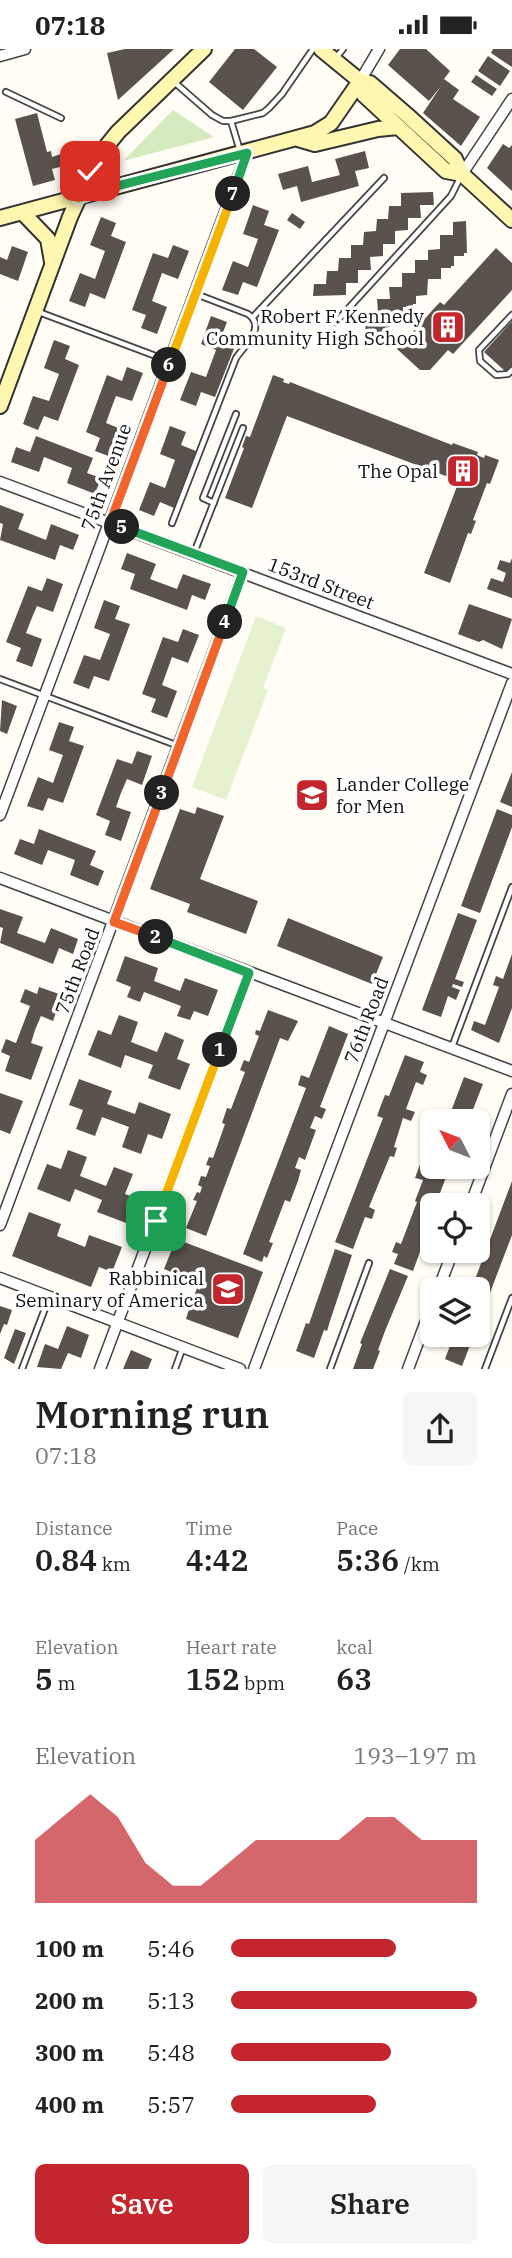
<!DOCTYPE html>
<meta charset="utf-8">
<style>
body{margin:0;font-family:"IBM Plex Serif",serif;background:#f6f6f6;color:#222;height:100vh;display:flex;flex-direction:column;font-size:26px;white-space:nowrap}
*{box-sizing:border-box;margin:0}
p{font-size:23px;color:#767676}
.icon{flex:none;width:38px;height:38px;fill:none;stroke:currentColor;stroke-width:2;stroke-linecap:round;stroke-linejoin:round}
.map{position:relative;height:1320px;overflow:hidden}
.details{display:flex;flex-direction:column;background:#fff;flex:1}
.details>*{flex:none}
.needle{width:46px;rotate:312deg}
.fabs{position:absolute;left:420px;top:1060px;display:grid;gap:14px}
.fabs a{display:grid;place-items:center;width:70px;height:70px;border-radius:10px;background:#fff;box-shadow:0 2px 5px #0004;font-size:35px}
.pin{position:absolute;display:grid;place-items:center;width:60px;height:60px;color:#fff;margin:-30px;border-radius:14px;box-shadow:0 4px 10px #0006}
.km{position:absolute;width:35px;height:35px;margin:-18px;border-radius:50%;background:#222;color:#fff;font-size:19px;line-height:35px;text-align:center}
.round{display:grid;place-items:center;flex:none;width:74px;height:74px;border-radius:10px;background:#f6f6f6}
.summary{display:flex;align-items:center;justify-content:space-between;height:119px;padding:0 35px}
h1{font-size:38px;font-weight:600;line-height:52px}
.stats{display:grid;grid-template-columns:repeat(3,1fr);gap:10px;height:119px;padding:7px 35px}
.stats div{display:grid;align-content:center}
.stats b{font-size:30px;font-weight:600}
.stats small{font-size:19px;font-weight:400}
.stats p{font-size:19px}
.chart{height:196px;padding:14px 35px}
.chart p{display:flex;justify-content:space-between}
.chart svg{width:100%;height:126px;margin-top:7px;fill:#c4262e;opacity:.7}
.action{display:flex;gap:14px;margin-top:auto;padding:14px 35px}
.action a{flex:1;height:80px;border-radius:10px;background:#c4262e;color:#fff;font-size:28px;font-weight:600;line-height:80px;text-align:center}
.action a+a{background:#f6f6f6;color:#222}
ul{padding:0 35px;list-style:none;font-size:23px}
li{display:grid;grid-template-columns:112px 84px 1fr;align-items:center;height:52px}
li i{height:18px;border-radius:9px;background:#c4262e}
.status{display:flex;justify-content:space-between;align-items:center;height:49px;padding:0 35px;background:#fff;direction:ltr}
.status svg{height:19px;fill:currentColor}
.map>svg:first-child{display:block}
.green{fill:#d5ebbd}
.pitch{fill:#e6f2cf}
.building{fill:#5a524d}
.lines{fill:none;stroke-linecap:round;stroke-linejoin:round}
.lane-casing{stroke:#444;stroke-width:8}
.street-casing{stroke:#444;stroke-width:13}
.secondary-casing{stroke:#333;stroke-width:18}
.lane{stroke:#fff;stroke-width:4.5}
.street{stroke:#fff;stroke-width:10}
.secondary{stroke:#fff6b0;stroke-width:14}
.split-1-casing{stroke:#fff;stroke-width:14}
.split-2-casing{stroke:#fff;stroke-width:14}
.split-3-casing{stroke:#fff;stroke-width:14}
.split-4-casing{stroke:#fff;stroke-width:14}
.split-5-casing{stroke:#fff;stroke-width:14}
.split-6-casing{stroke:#fff;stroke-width:14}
.split-7-casing{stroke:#fff;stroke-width:14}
.split-8-casing{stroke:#fff;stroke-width:14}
.split-9-casing{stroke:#fff;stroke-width:14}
.split-1{stroke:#f5b400;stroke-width:9}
.split-2{stroke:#22a559;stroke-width:9}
.split-3{stroke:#f0652b;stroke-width:9}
.split-4{stroke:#f0652b;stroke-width:9}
.split-5{stroke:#22a559;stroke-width:9}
.split-6{stroke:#f0652b;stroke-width:9}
.split-7{stroke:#f5b400;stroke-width:9}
.split-8{stroke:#22a559;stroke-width:9}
.split-9{stroke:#f5b400;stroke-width:9}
.labels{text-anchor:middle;stroke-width:7;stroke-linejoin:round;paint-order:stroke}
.poi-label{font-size:19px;fill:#111;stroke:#fff;text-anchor:end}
.street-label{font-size:19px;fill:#111;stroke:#fff}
</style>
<div class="status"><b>07:18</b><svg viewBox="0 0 49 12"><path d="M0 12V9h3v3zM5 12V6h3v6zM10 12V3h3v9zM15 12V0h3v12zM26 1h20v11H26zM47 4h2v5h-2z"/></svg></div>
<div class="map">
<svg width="512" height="1320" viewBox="0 0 512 1320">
<rect width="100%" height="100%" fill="#fffdf5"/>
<!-- green -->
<path class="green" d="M173,61L214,88L123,112Z"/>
<!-- pitch -->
<path class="pitch" d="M256,567L286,579L263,639L268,641L226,751L192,738Z"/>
<!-- building -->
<path class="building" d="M125,0H174L118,51L107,4Z
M235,0H254L277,18L243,61L209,33Z
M400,0H426L450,22L444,30L459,41L453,50L480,68L461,97L423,64L441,37L429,52L388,16Z
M493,0H512V18L491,4Z
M488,7L510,22L500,37L478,22Z
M476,26L497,40L492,47L471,33Z
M37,64L47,103L51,102L52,108L61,105L64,117L52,120L55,131L33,137L15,70Z
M503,95L509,99L512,96V142L487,119Z
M365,102L369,119L355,122L359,137L301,153L297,137L283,141L278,125L308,117L312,133L340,126L335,110Z
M433,143L434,156H420L421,169H408V181L395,182V195H383V207L370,208L371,221H358V234H346V246L313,247L314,235H326L327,222H338L339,209H351V196H363L364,183L376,182L377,170H388L389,157H401V144Z
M253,156L269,162L264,176L279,181L257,238L243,233L238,246L222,241L233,212L248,218L258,190L243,185Z
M292,164L305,173L300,180L287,171Z
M101,168L116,174L111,187L126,193L105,250L90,244L85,258L69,252L80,224L95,230L105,202L90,196Z
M466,172L467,204H464V207H454V217H451V219H441V230H428L427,246L416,247V255H413V258H403V269L401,271H390V282L378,285V295L375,297L366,295L365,264L378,263L377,250H390L389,238H402V224H415V211H428V201L440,200V186H453V173Z
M173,196L189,202L178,230L162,224L152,252L167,258L157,285L141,279L146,266L132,261L153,204L168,209Z
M12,197L28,203L18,232L0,225V208L7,211Z
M496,199L512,214V241L453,305L448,301L430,321H420L397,300L440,253L444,256Z
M211,267L227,273L222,286L237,292L215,348L201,343L196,357L180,351L191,323L206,328L216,301L201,295Z
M512,272V317L506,323L484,303Z
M54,291L70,297L65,310L79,316L58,372L44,367L38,381L23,375L33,347L49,352L59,325L44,319Z
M127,318L143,324L132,352L116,347L111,360L106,374L121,380L111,408L95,402L100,389L86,383L107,326L122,332Z
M273,326L284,330L283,333L289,335L290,333L452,396L453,394L478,403L477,406L484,409L485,406L499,411L490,435L487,434L473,471L476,472L471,485L468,484L450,534L424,524L459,432L287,367L252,459L225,449L244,399L242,398L246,387L250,388Z
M170,377L186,383L181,396L196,402L174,459L160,453L154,467L139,461L150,433L165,439L175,411L160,405Z
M36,387L93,409L87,424L101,429L95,445L67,434L72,419L44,408L39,423L11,413L16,398L30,403Z
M0,456L24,465L18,480L46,491L51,475L79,486L73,501L60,496L55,511L0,491L3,475L0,474Z
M127,504L156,515L150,530L177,540L183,525L211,535L205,551L192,546L187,561L130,540L135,525L121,520Z
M512,509V549L487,540L491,529L503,533L506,524L497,520L500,511L510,514Z
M47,529L63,535L53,563L37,557L31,571L26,584L42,590L32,618L16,612L21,599L6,593L28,537L42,542Z
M104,551L120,557L115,570L130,575L109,632L94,627L89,640L73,634L84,606L100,611L110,585L94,579Z
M469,555L512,570L502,600L483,591L479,593L458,585Z
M183,580L199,586L188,614L172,608L162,636L177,642L167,669L151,663L156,650L142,645L163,588L178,593Z
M2,651L17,657L7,685L0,682Z
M59,673L74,678L69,692L84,697L63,754L48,749L43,762L27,757L38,728L53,734L63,706L49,701Z
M137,702L152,707L142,736L127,730L121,744L116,758L131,763L121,792L105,786L110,772L96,766L117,710L132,715Z
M512,723V758L500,753Z
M197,758L224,767L200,830L258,852L246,885L187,863L190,855L150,840L180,760L195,765Z
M497,760L512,766V778L480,864L461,857Z
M39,780L96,802L90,816L104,822L98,837L70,826L75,811L48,801L42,816L14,805L20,790L34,795Z
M0,860L23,868L17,884L45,894L51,879L78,890L73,905L59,899L53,915L0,894L3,879L0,878Z
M458,864L477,871L455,930L464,933L462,938L453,935L452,938L460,941L456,951L448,947L441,968L422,961Z
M288,869L383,908L372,935L277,897Z
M512,905V959L499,994L471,981L474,972L485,976L499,938L493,936L496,927L503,930Z
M125,907L158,919L154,932L180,942L185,929L218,941L208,967L194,962L190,971L177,967L181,957L144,943L140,953L127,948L131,938L116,932Z
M39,938L62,946L53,972L41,967L35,981L31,994L43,998L31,1031L5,1022L10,1007L1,1003L6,990L16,994L30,957L20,953L25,940L37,945Z
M268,961L298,972L288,992L280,989L206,1187L186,1179L197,1152L193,1151L197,1143L200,1144L202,1138L198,1136L201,1127L206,1128L210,1117L206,1116L209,1108L213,1109L225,1075L222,1074L227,1059L231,1060L245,1023L240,1021L244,1011L249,1013L259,987L255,985L256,981L260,982Z
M119,966L138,973L131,993L157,1003L165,983L184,991L177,1010L190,1015L180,1041L148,1029L153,1016L125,1006L121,1019L88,1006L98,981L111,986Z
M329,977L348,985L320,1058L326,1060L322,1070L315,1067L310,1079L316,1081L309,1100L305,1111L299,1108L295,1119L301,1121L298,1132L290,1153L285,1151L269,1193L273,1194L267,1209L264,1207L262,1213L243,1205L306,1039L298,1036L301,1026L309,1029Z
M405,1006L424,1013L420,1023L427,1026L423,1036L416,1033L406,1060L415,1063L411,1072L403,1069L394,1098L397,1099L394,1108L390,1107L369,1158L375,1161L372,1170L365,1168L353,1200L335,1193L383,1069L377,1067L381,1056L385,1046L389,1047Z
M464,1028L483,1035L468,1073H447Z
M79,1030L112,1042L107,1055L135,1065L139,1053L171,1065L162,1090L148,1085L141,1105L122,1098L129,1078L102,1068L95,1087L76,1080L83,1061L69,1056Z
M0,1044L23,1052L10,1085L0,1081Z
M68,1101L87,1108L80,1127L106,1137L114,1118L133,1125L125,1145L139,1150L129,1175L97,1163L102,1151L75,1140L70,1153L37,1140L47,1115L61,1120Z
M423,1107L432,1111V1118H450L435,1157H432V1170L413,1222L394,1215L398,1205L392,1203L396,1193L401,1195L417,1153L415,1152L423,1131L415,1129Z
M512,1132V1186L480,1270L486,1272L482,1281L478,1279V1241H471Z
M29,1163L61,1175L57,1187L70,1192L85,1198L89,1186L122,1198L112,1223L99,1218L91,1238L12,1207Z
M176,1190L263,1223L238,1289L186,1270L189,1260L186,1258L190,1249L193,1250L197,1239L200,1241L202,1235L164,1220Z
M335,1200L352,1206L330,1272L327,1282L324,1281L314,1309L296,1302L306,1274L309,1275Z
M390,1220L408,1227L385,1282L378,1301L380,1302L373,1320H353L362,1295L360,1294Z
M0,1257L12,1261L7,1276L4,1275L0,1285Z
M67,1277L89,1286L81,1309L68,1304L61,1320L37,1318L45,1295L58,1300Z
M15,1280L26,1284L14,1315L4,1309Z
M454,1286H474L462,1317L445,1310Z
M131,1301L152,1310L148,1320H123Z"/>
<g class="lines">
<!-- lane casing -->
<g class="lane-casing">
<path id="lane" d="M335,10L343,0
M173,32L212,66L223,72H231L263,64L269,59L282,45L313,0
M6,43L61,69
M231,72L240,102
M36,262L169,312
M512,266L479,301L480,312L496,326L508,325L512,321
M253,268L384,129
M336,273L451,147L460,129
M214,454L203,449L236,365
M172,474L236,309C244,297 267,278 248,265L196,245
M194,504L243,379
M0,630L176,696
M452,998L512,838
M22,1320L49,1249
M175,1320L183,1298
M330,1320L369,1214
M485,1320L512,1249"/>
</g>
<!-- street casing -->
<g class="street-casing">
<path id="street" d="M0,7L25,0
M360,32L379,0
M462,125L512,50
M0,433L512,625
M0,766L247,104
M0,829L512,1022
M470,1157L512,1045
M0,1176L243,523
M0,1229L240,1320
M438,1241L453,1202
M100,1320L249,924
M254,1320L512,634
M408,1320L432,1256"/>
</g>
<!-- secondary casing -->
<g class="secondary-casing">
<path id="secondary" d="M321,0L360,32L370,34L407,66L455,110L462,125L512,171
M360,32L364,46L446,122L462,125
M298,90L315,95L378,80L398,78
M22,163L48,190L52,213
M0,169L315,84L331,74L360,32
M0,357L70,168L97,109L118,83L204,0"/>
</g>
<!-- lane -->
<use href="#lane" class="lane"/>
<!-- street -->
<use href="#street" class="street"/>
<!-- secondary -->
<use href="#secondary" class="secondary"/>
</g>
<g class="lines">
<!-- split-1 casing -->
<g class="split-1-casing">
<path id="split-1" d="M156,1172L220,1001"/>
</g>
<!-- split-2 casing -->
<g class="split-2-casing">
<path id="split-2" d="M156,888L249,924L220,1001"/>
</g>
<!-- split-3 casing -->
<g class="split-3-casing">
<path id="split-3" d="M156,888L114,873L162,744"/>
</g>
<!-- split-4 casing -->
<g class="split-4-casing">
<path id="split-4" d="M162,744L225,573"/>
</g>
<!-- split-5 casing -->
<g class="split-5-casing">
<path id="split-5" d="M122,478L243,523L225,573"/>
</g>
<!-- split-6 casing -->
<g class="split-6-casing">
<path id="split-6" d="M122,478L110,474L169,316"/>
</g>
<!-- split-7 casing -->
<g class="split-7-casing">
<path id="split-7" d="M169,316L233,145"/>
</g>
<!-- split-8 casing -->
<g class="split-8-casing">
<path id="split-8" d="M113,138L247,104L233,145"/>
</g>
<!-- split-9 casing -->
<g class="split-9-casing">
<path id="split-9" d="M90,122L78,149L113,138"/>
</g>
<!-- split-1 -->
<use href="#split-1" class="split-1"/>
<!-- split-2 -->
<use href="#split-2" class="split-2"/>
<!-- split-3 -->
<use href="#split-3" class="split-3"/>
<!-- split-4 -->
<use href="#split-4" class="split-4"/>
<!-- split-5 -->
<use href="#split-5" class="split-5"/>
<!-- split-6 -->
<use href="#split-6" class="split-6"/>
<!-- split-7 -->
<use href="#split-7" class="split-7"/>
<!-- split-8 -->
<use href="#split-8" class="split-8"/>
<!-- split-9 -->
<use href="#split-9" class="split-9"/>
</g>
<!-- icons -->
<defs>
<g id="building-square" transform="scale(1.75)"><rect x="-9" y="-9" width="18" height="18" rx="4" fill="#c4262e" stroke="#fff"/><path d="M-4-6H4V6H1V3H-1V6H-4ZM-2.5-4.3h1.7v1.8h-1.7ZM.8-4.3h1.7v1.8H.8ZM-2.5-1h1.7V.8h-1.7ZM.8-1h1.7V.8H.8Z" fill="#fff"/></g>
<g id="university-square" transform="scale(1.75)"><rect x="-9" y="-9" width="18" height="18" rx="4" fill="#c4262e" stroke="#fff"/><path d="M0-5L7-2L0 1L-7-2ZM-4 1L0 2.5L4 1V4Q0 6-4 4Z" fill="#fff"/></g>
</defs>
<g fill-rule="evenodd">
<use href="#building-square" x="448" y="278"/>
<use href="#building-square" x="463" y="422"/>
<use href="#university-square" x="312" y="746"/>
<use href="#university-square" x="228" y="1240"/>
</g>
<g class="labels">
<!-- poi labels -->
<g class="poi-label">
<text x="424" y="274">Robert F. Kennedy<tspan x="424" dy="22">Community High School</tspan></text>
<text x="438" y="429">The Opal</text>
<text x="336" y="742" text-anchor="start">Lander College<tspan x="336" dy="22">for Men</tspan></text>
<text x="204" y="1236">Rabbinical<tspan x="204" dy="22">Seminary of America</tspan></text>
</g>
<!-- street labels -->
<g class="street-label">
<text transform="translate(106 428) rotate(-70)" y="7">75th Avenue</text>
<text transform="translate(321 534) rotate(21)" y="7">153rd Street</text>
<text transform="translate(77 922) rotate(-69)" y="7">75th Road</text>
<text transform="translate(366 971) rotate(-69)" y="7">76th Road</text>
</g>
</g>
</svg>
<div class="fabs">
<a><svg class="needle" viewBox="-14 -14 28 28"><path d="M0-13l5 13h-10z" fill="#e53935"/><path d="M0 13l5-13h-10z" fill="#767676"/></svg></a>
<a><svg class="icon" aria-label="locate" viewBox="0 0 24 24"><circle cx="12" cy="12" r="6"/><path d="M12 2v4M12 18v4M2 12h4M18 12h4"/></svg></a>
<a><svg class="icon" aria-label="layers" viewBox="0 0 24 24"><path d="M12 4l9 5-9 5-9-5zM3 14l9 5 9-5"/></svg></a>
</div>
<div class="pin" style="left:156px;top:1172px;background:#1e9e55"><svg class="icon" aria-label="arrive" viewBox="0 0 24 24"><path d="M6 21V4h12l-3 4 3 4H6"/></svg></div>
<div class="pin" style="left:90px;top:122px;background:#d93025"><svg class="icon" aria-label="check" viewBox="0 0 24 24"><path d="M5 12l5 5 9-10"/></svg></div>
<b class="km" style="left:220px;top:1001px">1</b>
<b class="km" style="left:156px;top:888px">2</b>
<b class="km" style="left:162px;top:744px">3</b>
<b class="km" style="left:225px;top:573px">4</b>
<b class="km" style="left:122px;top:478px">5</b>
<b class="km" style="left:169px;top:316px">6</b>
<b class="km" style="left:233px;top:145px">7</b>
</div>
<section class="details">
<div class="summary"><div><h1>Morning run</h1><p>07:18</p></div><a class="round"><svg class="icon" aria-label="share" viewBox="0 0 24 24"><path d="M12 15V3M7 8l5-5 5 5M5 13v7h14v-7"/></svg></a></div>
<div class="stats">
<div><p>Distance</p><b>0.84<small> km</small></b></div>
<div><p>Time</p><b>4:42</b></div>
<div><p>Pace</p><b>5:36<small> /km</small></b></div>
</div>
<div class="stats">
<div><p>Elevation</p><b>5<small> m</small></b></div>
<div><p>Heart rate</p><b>152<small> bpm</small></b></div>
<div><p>kcal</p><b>63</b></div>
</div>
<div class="chart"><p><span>Elevation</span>193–197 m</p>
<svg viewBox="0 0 160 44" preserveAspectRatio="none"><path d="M0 44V22L10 14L20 6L30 14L40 30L50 38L60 38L70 30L80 22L90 22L100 22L110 22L120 14L130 14L140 22L150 22L160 22V44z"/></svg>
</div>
<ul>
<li><b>100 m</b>5:46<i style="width:67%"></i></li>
<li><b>200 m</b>5:13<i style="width:100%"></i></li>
<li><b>300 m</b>5:48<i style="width:65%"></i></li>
<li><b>400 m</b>5:57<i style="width:59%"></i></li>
</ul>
<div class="action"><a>Save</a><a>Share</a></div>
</section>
